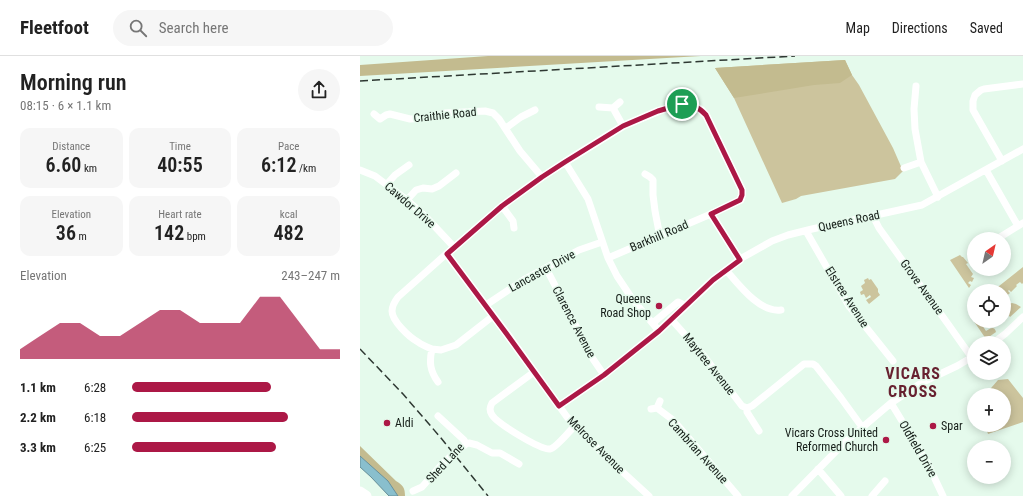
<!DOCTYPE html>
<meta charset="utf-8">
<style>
body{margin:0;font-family:"Roboto Condensed",sans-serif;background:#f6f6f6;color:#222;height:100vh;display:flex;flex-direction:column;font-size:15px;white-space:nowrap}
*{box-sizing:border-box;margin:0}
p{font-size:13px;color:#767676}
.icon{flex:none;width:22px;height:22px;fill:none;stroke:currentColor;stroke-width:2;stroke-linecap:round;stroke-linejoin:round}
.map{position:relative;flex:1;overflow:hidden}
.drawer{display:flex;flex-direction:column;background:#fff;width:360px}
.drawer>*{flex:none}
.needle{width:26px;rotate:34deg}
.controls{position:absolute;left:607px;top:176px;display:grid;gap:8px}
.controls a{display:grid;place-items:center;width:44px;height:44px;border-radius:50%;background:#fff;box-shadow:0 2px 10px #0003;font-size:20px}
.pin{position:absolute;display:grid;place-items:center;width:34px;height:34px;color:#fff;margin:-17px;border:2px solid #fff;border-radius:50%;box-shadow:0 1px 4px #0007}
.round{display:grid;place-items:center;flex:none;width:42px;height:42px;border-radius:21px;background:#f6f6f6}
.headline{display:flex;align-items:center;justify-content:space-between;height:68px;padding:0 20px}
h1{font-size:22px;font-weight:600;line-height:30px}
.stats{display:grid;grid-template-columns:repeat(3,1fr);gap:6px;height:68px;padding:4px 20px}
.stats div{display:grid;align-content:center;border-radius:10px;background:#f6f6f6;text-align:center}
.stats b{font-size:20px;font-weight:600}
.stats small{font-size:11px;font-weight:400}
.stats p{font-size:11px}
.chart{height:112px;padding:8px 20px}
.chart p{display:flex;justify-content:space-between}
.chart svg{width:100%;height:72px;margin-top:4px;fill:#ac1846;opacity:.7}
ul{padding:0 20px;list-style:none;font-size:13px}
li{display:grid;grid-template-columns:64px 48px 1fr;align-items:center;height:30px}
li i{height:10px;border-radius:5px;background:#ac1846}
header{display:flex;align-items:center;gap:24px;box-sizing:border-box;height:56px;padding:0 20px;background:#fff;border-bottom:1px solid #e0e0e0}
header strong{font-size:19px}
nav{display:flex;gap:22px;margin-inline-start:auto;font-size:14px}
.search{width:280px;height:36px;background:#f6f6f6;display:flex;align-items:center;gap:10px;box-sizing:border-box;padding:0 14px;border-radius:22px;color:#767676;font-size:15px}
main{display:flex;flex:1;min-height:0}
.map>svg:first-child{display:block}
.green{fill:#ccc49d}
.forest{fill:#c3bb8f}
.water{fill:#89bfcd;stroke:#668e97}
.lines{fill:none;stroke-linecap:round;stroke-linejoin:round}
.minor{stroke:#fff;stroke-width:7}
.highway{stroke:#fff;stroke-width:11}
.rail{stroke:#2e3832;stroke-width:1.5;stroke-dasharray:8 4;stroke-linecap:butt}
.route-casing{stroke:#fff;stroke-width:8}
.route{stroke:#ac1846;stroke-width:5}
.poi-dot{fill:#ac1846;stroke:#e5faec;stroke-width:1.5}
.labels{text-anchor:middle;stroke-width:3;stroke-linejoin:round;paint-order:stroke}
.street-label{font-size:12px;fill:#151d18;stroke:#e5faec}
.poi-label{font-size:12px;fill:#151d18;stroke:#e5faec;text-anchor:end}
.district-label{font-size:16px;font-weight:bold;letter-spacing:1px;fill:#672130;stroke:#e5faec}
</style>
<header>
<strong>Fleetfoot</strong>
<div class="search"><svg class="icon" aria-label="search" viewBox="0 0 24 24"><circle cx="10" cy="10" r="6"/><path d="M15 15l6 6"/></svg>Search here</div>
<nav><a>Map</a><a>Directions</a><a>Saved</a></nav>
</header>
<main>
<section class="drawer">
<div class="headline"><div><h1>Morning run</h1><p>08:15 · 6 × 1.1 km</p></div><a class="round"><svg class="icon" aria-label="share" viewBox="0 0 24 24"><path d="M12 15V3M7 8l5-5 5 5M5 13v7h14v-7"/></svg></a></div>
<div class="stats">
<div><p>Distance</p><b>6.60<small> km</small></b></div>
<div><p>Time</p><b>40:55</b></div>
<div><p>Pace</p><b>6:12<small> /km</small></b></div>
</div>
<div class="stats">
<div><p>Elevation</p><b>36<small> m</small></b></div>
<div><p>Heart rate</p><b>142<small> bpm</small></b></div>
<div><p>kcal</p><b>482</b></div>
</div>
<div class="chart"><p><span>Elevation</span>243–247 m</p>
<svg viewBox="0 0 160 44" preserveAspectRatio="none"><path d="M0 44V38L10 30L20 22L30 22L40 30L50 30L60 22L70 14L80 14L90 22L100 22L110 22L120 6L130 6L140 22L150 38L160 38V44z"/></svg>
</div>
<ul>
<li><b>1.1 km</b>6:28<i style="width:67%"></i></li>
<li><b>2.2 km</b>6:18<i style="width:75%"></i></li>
<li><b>3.3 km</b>6:25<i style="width:69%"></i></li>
</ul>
</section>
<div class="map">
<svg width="663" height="440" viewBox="0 0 663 440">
<rect width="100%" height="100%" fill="#e5faec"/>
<!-- green -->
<path class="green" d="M485,4L492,19L499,29L533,92L543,115L535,123L441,140L436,143L422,147L374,42L355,12Z
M600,199L602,201H603L608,207L606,208L613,218L611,221L614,222L612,226L610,225L608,227L611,229L609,232L590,204Z
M663,211V227L662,228L660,226L656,229L657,230L651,236L649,234L648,235L650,237L644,242V235L634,234Z
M508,222L509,224L511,223L518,233V236L520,239L509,248L506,244L511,241L510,239L506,242L504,238L501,239L500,236L503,234L501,230L505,227L504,224Z
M652,247L656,248L661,251L650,261L646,256V254L649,248Z
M613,264L623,265L624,267L622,269L626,275C630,273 634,269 636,276L626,283Z
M648,323L663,342V366L628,378L625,369H644V339H625L638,324Z"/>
<!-- forest -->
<path class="forest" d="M128,0H341L0,20V9Z
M485,4L492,19L480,27L454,29L374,42L355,12Z
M0,390L36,425C43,429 45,432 45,440H38L28,425L0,400Z"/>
<!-- water -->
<path class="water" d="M0,400L28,425L38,440H29L11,421L0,411Z"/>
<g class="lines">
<!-- minor -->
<path class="minor" d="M556,30L554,53L555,73L561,106L578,141
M260,46L253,52L263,70
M239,51L253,52
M14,58L20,63L26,59L30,58L50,63L69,62L85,57L125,55L133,57L139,63L160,95L182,121
M146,72L161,61L175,54
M642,105L613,54V45L615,39L621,34L624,33L663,28
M205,106L228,143L248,202L257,220L273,244L299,275
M544,112L561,106
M0,114L15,120L47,144L65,160L94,191
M626,114L658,170L663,167
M285,118L290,121L293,124V139L295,155L300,181
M27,128L35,119L49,109
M47,144L56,134L63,132L72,133L79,130L96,117
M142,150L153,165L154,172
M513,160L519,172L588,268L612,302
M446,175L489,250L533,305
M637,183L658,170
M87,198L147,277L207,361L242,397L289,440
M248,202L351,158L380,203
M186,212L233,303L244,319
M366,214C379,229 400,257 421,254
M126,249L165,223L219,194L242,186
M311,263L344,300L382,350L387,352L392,350L444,308H453L456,310L481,342L502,371
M295,270L294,266L318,246L322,248L324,252
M633,287L645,278L663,261
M72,293C67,291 62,289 58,286C49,281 32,265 32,255C32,250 35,245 38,241L94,191L142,150L182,121L263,70L310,51L322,48L334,49L342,54L346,59L382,134V139L381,144L351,158
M174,316L132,347C130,351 129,354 132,359C137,367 180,394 190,393C196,392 209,375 215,370
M78,326C70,315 69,306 72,293L81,294L96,289L133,260
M531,347L567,406L583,440
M199,350L244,319L304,270L353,225L380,203L412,185L428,179L452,173L562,149L663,93
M297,352L313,364L327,380L378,440
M387,352V356L399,375
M291,353L297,352L300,345
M106,388L109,387L117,389L132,397H140L159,408
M458,413L481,440
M53,435L62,431L84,406L106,388L104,384L78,360
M432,440L484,387L531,347L563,326L597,310L614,300
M512,440L525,425"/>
<!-- highway -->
<path class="highway" d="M0,436L6,440"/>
<!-- rail -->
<path class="rail" d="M0,25L435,0
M0,293L43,338L81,382L128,440"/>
</g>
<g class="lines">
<!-- route casing -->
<g class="route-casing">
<path id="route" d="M322,48C332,49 339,51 346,59L382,134V139L380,144L351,158L380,204L353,224L299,275L244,319L199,350L146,277L87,198L142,150L182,121L205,106L263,70L298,55Z"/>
</g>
<!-- route -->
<use href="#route" class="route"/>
</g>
<!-- markers -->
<g class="poi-dot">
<circle cx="299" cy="250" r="4"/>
<circle cx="27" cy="367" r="4"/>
<circle cx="573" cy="370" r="4"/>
<circle cx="526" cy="384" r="4"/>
</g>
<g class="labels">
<!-- street labels -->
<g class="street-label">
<text transform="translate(85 59) rotate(-6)" y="4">Craithie Road</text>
<text transform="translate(50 149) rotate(41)" y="4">Cawdor Drive</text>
<text transform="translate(489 165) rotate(-12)" y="4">Queens Road</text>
<text transform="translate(299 180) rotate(-23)" y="4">Barkhill Road</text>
<text transform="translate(182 215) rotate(-29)" y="4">Lancaster Drive</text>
<text transform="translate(562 231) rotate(54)" y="4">Grove Avenue</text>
<text transform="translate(487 241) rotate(57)" y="4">Elstree Avenue</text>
<text transform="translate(214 266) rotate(62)" y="4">Clarence Avenue</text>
<text transform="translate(349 308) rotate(51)" y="4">Maytree Avenue</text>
<text transform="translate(236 389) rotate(45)" y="4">Melrose Avenue</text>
<text transform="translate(558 393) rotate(60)" y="4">Oldfield Drive</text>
<text transform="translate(338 395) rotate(48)" y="4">Cambrian Avenue</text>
<text transform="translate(85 407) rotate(-47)" y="4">Shed Lane</text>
</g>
<!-- poi labels -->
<g class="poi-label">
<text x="291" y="247">Queens<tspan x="291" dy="14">Road Shop</tspan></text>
<text x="35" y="371" text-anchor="start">Aldi</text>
<text x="581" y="374" text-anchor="start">Spar</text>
<text x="518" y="381">Vicars Cross United<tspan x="518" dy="14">Reformed Church</tspan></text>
</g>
<!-- district labels -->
<g class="district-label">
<text x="553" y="323">VICARS<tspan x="553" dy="18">CROSS</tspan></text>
</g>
</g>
</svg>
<div class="controls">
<a><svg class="needle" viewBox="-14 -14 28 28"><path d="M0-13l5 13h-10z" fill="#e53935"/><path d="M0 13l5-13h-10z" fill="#767676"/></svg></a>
<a><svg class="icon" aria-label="locate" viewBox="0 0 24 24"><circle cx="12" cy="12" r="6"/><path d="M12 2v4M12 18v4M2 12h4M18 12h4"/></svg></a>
<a><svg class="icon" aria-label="layers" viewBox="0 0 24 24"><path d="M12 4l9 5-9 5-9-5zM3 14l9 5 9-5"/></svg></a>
<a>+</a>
<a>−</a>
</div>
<div class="pin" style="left:322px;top:48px;background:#1e9e55"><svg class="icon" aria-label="arrive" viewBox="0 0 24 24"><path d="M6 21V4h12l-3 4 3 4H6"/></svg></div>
</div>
</main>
